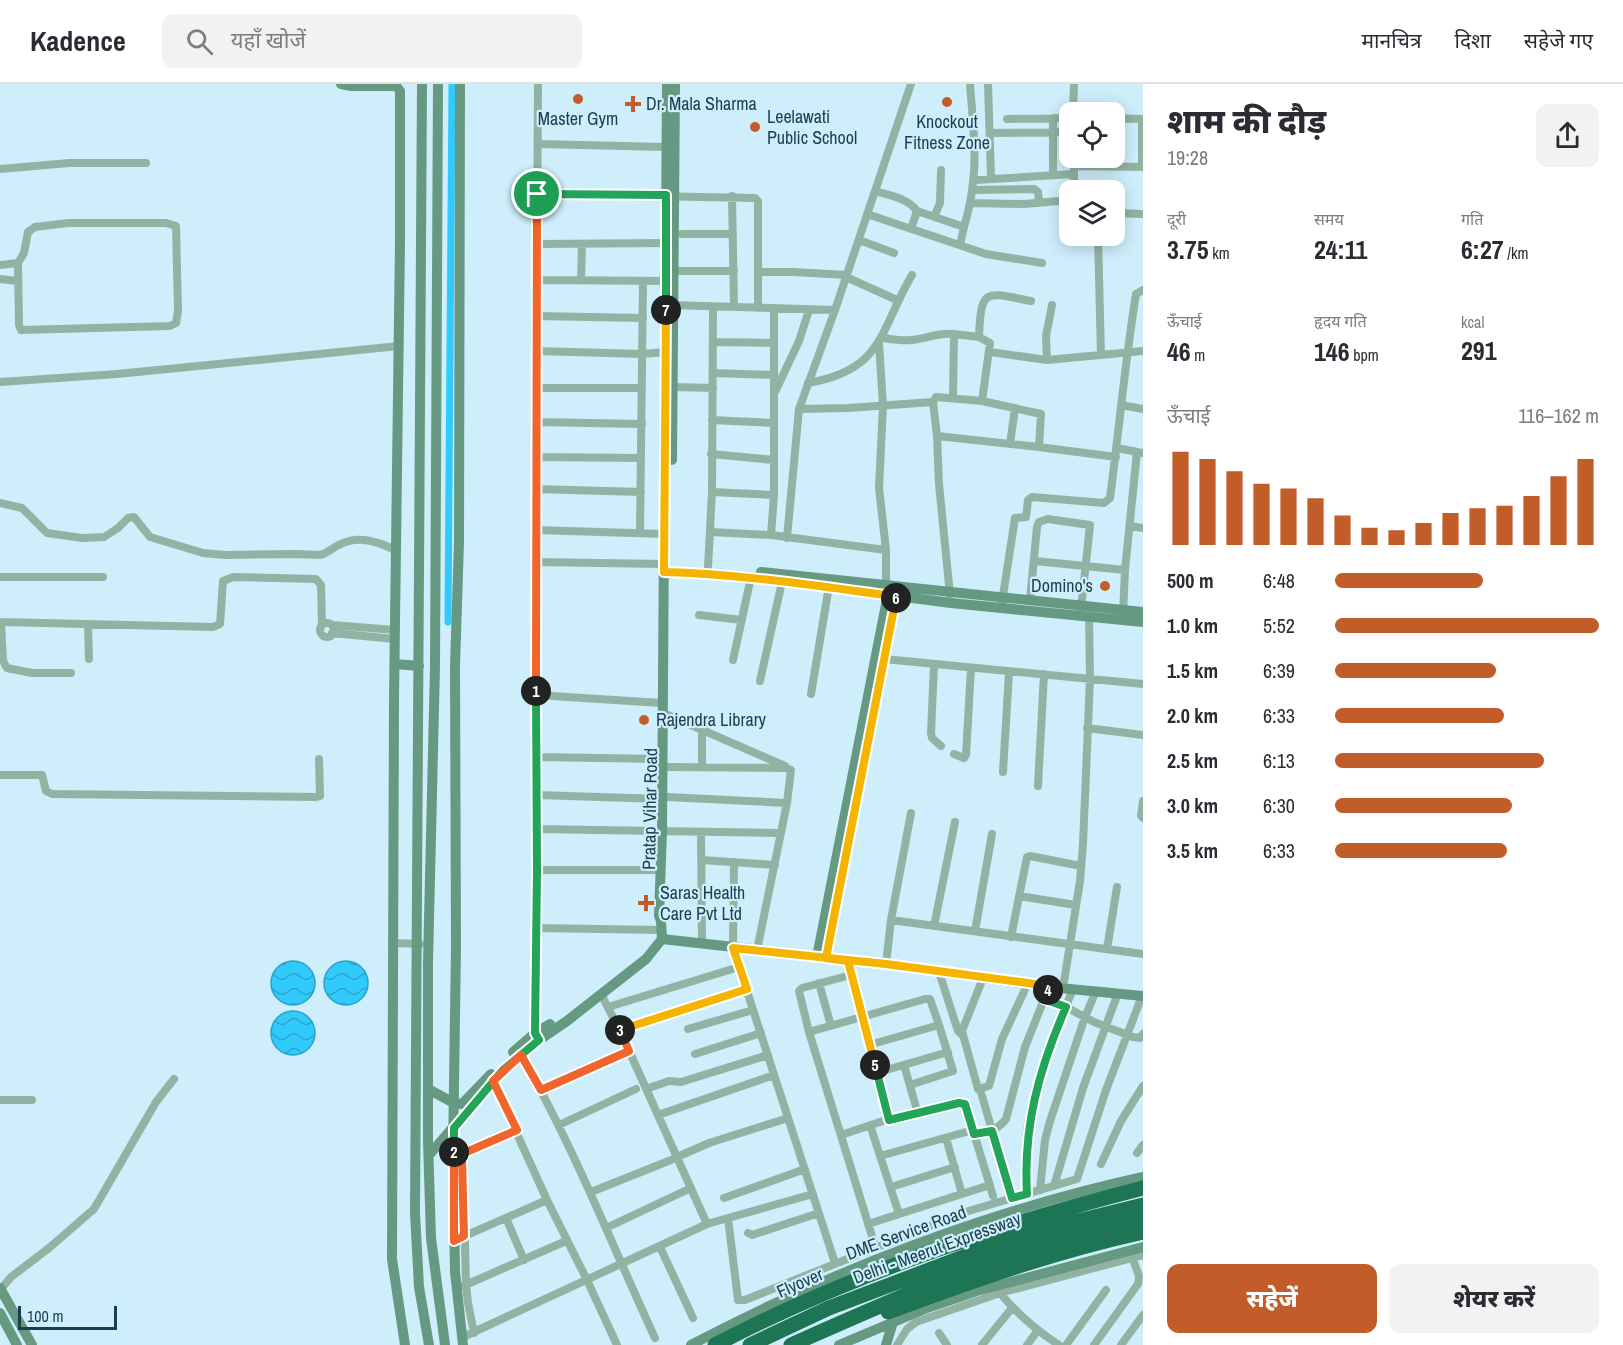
<!DOCTYPE html>
<html lang="hi">
<meta charset="utf-8">
<style>
body{margin:0;font-family:"Archivo Narrow","Noto Sans Devanagari",sans-serif;background:#f2f2f3;color:#2b2b33;height:100vh;display:flex;flex-direction:column;font-size:22px;white-space:nowrap}
*{box-sizing:border-box;margin:0}
p{font-size:20px;color:#7c7c81}
.icon{flex:none;width:33px;height:33px;fill:none;stroke:currentColor;stroke-width:2;stroke-linecap:round;stroke-linejoin:round}
.map{position:relative;flex:1;overflow:hidden}
.drawer{display:flex;flex-direction:column;background:#fff;width:480px}
.drawer>*{flex:none}
.buttons{position:absolute;left:1059px;top:18px;display:grid;gap:12px}
.buttons a{display:grid;place-items:center;width:66px;height:66px;border-radius:12px;background:#fff;box-shadow:0 3px 15px #0003;font-size:30px}
.scale{position:absolute;left:18px;bottom:15px;width:99px;box-sizing:border-box;padding-left:6px;border:3px solid #1b3f4c;border-top:0;font-size:16px;line-height:21px;white-space:nowrap;color:#1b3f4c;-webkit-text-stroke:4px #ceeefb;paint-order:stroke}
.pin{position:absolute;display:grid;place-items:center;width:51px;height:51px;color:#fff;margin:-26px;border:3px solid #fff;border-radius:50%;box-shadow:0 2px 6px #0007}
.km{position:absolute;width:30px;height:30px;margin:-15px;border-radius:50%;background:#222;color:#fff;font-size:16px;line-height:30px;text-align:center}
.round{display:grid;place-items:center;flex:none;width:63px;height:63px;border-radius:12px;background:#f2f2f3}
.overview{display:flex;align-items:center;justify-content:space-between;height:102px;padding:0 24px}
h1{font-size:33px;font-weight:800;line-height:45px}
.metrics{display:grid;grid-template-columns:repeat(3,1fr);gap:9px;height:102px;padding:6px 24px}
.metrics div{display:grid;align-content:center}
.metrics b{font-size:26px;font-weight:800}
.metrics small{font-size:16px;font-weight:400}
.metrics p{font-size:16px}
.chart{height:168px;padding:12px 24px}
.chart p{display:flex;justify-content:space-between}
.chart svg{width:100%;height:108px;margin-top:6px;stroke:#c25d2a;stroke-width:6}
.button{display:flex;gap:12px;margin-top:auto;padding:12px 24px}
.button a{flex:1;height:69px;border-radius:12px;background:#c25d2a;color:#fff;font-size:24px;font-weight:800;line-height:69px;text-align:center}
.button a+a{background:#f2f2f3;color:#2b2b33}
ul{padding:0 24px;list-style:none;font-size:20px}
li{display:grid;grid-template-columns:96px 72px 1fr;align-items:center;height:45px}
li i{height:15px;border-radius:8px;background:#c25d2a}
header{display:flex;align-items:center;gap:36px;box-sizing:border-box;height:84px;padding:0 30px;background:#fff;border-bottom:2px solid #e1e1e2}
header strong{font-size:28px}
nav{display:flex;gap:33px;margin-inline-start:auto;font-size:21px}
.search{width:420px;height:54px;background:#f2f2f3;display:flex;align-items:center;gap:15px;box-sizing:border-box;padding:0 21px;border-radius:12px;color:#7c7c81;font-size:22px}
main{display:flex;flex:1;min-height:0}
.map>svg:first-child{display:block}
.water{fill:url(#water-waves);stroke:#2aa1c7;stroke-width:1.5}
.lines{fill:none;stroke-linecap:round;stroke-linejoin:round}
.canal{stroke:#30cbfc;stroke-width:7}
.street{stroke:#92b3a3;stroke-width:8}
.secondary{stroke:#669982;stroke-width:10}
.highway{stroke:#1e7556;stroke-width:15}
.split-1-casing{stroke:#fff;stroke-width:12}
.split-2-casing{stroke:#fff;stroke-width:12}
.split-3-casing{stroke:#fff;stroke-width:12}
.split-4-casing{stroke:#fff;stroke-width:12}
.split-5-casing{stroke:#fff;stroke-width:12}
.split-6-casing{stroke:#fff;stroke-width:12}
.split-7-casing{stroke:#fff;stroke-width:12}
.split-8-casing{stroke:#fff;stroke-width:12}
.split-1{stroke:#f0652b;stroke-width:8}
.split-2{stroke:#22a559;stroke-width:8}
.split-3{stroke:#f0652b;stroke-width:8}
.split-4{stroke:#f5b400;stroke-width:8}
.split-5{stroke:#22a559;stroke-width:8}
.split-6{stroke:#f5b400;stroke-width:8}
.split-7{stroke:#f5b400;stroke-width:8}
.split-8{stroke:#22a559;stroke-width:8}
.poi-dot{fill:#c25d2a;stroke:#ceeefb;stroke-width:2}
.labels{text-anchor:middle;stroke-width:4.5;stroke-linejoin:round;paint-order:stroke}
.poi-label{font-size:18px;fill:#1b3f4c;stroke:#ceeefb;text-anchor:start}
.street-label{font-size:18px;fill:#1b3f4c;stroke:#ceeefb}
</style>
<header>
<strong>Kadence</strong>
<div class="search"><svg class="icon" aria-label="search" viewBox="0 0 24 24"><circle cx="10" cy="10" r="6"/><path d="M15 15l6 6"/></svg>यहाँ खोजें</div>
<nav><a>मानचित्र</a><a>दिशा</a><a>सहेजे गए</a></nav>
</header>
<main>
<div class="map">
<svg width="1143" height="1261" viewBox="0 0 1143 1261">
<defs>
<pattern id="water-waves" width="16" height="10" patternUnits="userSpaceOnUse" patternTransform="scale(1.5)"><rect width="16" height="10" fill="#30cbfc"/><path d="M0 5q4-4 8 0t8 0" fill="none" stroke="#28a6ce"/></pattern>
</defs>
<rect width="100%" height="100%" fill="#ceeefb"/>
<!-- water -->
<path class="water" d="M324 899a22 22 0 1 1 44 0a22 22 0 1 1-44 0Z
M271 899a22 22 0 1 1 44 0a22 22 0 1 1-44 0Z
M271 949a22 22 0 1 1 44 0a22 22 0 1 1-44 0Z"/>
<g class="lines">
<!-- canal -->
<path class="canal" d="M448,538L452,0"/>
<!-- street -->
<path class="street" d="M988,0L991,94
M1073,28L1074,0
M1053,34V90
M1114,34L1143,35
M1007,35L1070,34
M990,49L1070,48
M1114,59L1119,55V34
M538,60L666,63
M1074,74V106
M1074,82L1143,83
M1142,83V35
M0,85L69,79H146
M975,96L1074,90
M973,106L1034,105L1038,108L1039,119
M875,107C889,111 908,114 917,127L964,143C980,90 974,53 970,0
M537,110L755,114L758,117V224
M732,112L734,223
M970,119L1024,120L1070,116
M1114,129L1143,130
M867,130L986,170L1042,179
M934,133L940,119L941,86
M68,139H166L176,142L178,227L176,239L170,242L21,246L19,241L18,179L24,169L28,148L35,143Z
M911,145L917,127
M682,150H733
M1098,152L1101,271
M859,156L894,169
M537,160L666,159
M960,161L964,143
M0,181L18,179
M680,187H734
M759,188H794L847,191
M846,193L897,216
M0,195L17,197
M537,196L666,197
M581,196L582,160
M669,221L835,226L799,325L787,454
M835,226L911,0
M536,232L643,234
M979,253C981,203 985,208 1031,217
M882,254C892,255 901,257 911,256C926,255 938,248 954,250
M713,258L774,259
M879,259L883,322L879,404L886,466V502
M536,267L642,270L666,268
M990,268L1047,276L1143,267
M1047,276L1046,252L1052,221
M713,289L774,291
M0,298L117,290L399,262
M808,299C884,286 879,247 912,191
M674,303L713,304
M536,304H642
M775,308L799,257L809,226
M953,313L954,250L979,253L990,259L982,317
M933,318L937,352
M1121,321L1143,325
M799,325L848,324L933,318L936,313L982,317L1041,330L1039,363L1116,373
M712,336L774,339
M536,338L642,340
M1010,360L1015,324
M1117,364L1143,369
M711,370L774,376
M536,373L641,374
M535,405L641,408
M712,408L774,411
M0,419L22,424L47,449L82,454L104,453L118,444L128,434L134,433L150,453L203,469L225,471L296,470L320,471C328,469 333,463 341,460C358,451 381,458 396,467
M1130,442L1143,444
M535,446L665,450
M710,448L771,451L886,466
M640,449L643,197
M771,451L774,411V225
M1035,477L1125,486
M535,478L664,480
M708,484L712,408L713,224
M0,493H103
M950,511L939,400L937,352L1039,363
M1030,516L1037,443L1039,438L1048,435L1090,441L1081,525
M1002,518L1015,434L1026,433L1028,416L1032,413L1104,419L1110,414C1119,346 1125,278 1136,210L1143,206
M699,531L742,536
M1123,531L1125,486L1137,368
M0,538L213,543L220,540L223,497L233,493L316,495L321,501L322,541
M1,538L3,577L7,584L32,589H71
M320 546a7 7 0 1 1 14 0a7 7 0 1 1-14 0Z
M88,540L89,575
M332,541L395,546
M332,549L395,555
M884,575L1143,600
M733,576L751,493
M934,581L931,649L932,654L941,662
M760,597L782,498
M811,610L829,502
M536,611L662,619
M668,631L785,682
M1087,644L1143,651
M702,646V683
M954,670L964,674L966,671L971,584
M536,673L662,675
M667,683L786,684L791,686L787,719L757,866
M1003,688L1009,588
M0,691H42L46,707L52,710L315,713L320,712L319,675
M1038,702L1044,590
M537,711L662,715
M667,713L787,719
M1143,717L1141,732L1143,734
M537,745L781,749
M701,748L702,860
M702,776L775,781
M734,778L733,864L835,1179
M537,786H661
M1019,812L1076,821
M891,836L911,729
M934,842L955,738
M535,844L662,846
M975,847L992,750
M1011,853L1027,773L1030,772L1081,782
M394,859L420,860
M1107,865L1117,803
M847,877L889,1035L891,1036L959,1019L965,1020L993,1112
M886,880L891,836L1143,870
M939,888L958,947L962,951
M983,894L962,947L978,1005L989,1002L1002,955L1028,899
M819,899L831,942
M1063,904L1080,797L1083,760L1090,594L1089,531
M601,910L621,949L707,1140
M1044,915L1066,923L1094,938L1133,953L1140,954L1143,950
M608,923L739,883
M688,945L753,926
M619,946L747,905
M809,948L799,907L802,904L851,891
M537,952L535,949L537,786L535,478L538,0
M869,961L939,941L930,915H925L809,948L875,1162
M695,970L761,949
M521,971C573,1061 611,1159 655,1254
M904,981L918,1030
M876,989L948,968
M493,997L547,1116L587,1196L617,1261
M910,1001L953,987L939,941
M646,1005L669,997L681,998L768,971
M980,1005L1012,1115
M541,1007L629,967
M0,1016H32
M658,1031L774,991
M559,1041L636,1005
M870,1041L899,1130
M974,1050C988,1047 997,1047 1006,1035L1025,963L1049,903
M841,1051L889,1035
M946,1054L962,1110
M1137,1069L1143,1061
M880,1072L973,1046
M677,1073L709,1059L788,1034
M1101,1080L1121,1037L1143,1002
M1054,1102L1083,1004L1118,909
M891,1103L955,1083
M1040,1106L1045,1056L1050,1037L1085,933L1096,907
M591,1108L671,1076
M1027,1110C1026,1087 1024,1063 1028,1040C1036,993 1055,949 1073,905
M724,1114L805,1085
M506,1134L524,1176
M728,1134L738,1216H745L962,1129L1077,1095L1106,1006L1142,912
M868,1140L990,1101
M606,1144L691,1104
M748,1149L752,1151L819,1129
M460,1154L547,1116
M660,1163L693,1234
M463,1202L566,1157
M0,1206L11,1193L49,1164L94,1125L156,1018L174,995
M1000,1209C1017,1230 1036,1246 1059,1261
M474,1249L468,1219L466,1201L463,1072L467,1067L517,1046
M939,1249L947,1261
M463,1253L707,1140L813,1110
M897,1261L907,1245L916,1238L1000,1209L1143,1171
M982,1261L1012,1224
M1027,1261L1038,1246
M1066,1261L1106,1206
M1094,1261L1138,1200L1139,1192L1131,1170
M1121,1261L1143,1231"/>
<!-- secondary -->
<path class="secondary" d="M341,0L351,2H396L400,7V157L394,615L392,1175L405,1261
M422,0L415,1129L419,1203L429,1261
M438,0L435,582L428,878V1057L431,1154L445,1261
M460,0L459,458L455,582L456,862L453,1071L455,1188L463,1261
M672,376L675,0
M664,488L751,493L951,519L1143,538
M761,488L1143,528
M395,580L419,582
M662,855L886,880L1049,903L1143,912
M817,873L889,505
M826,874L897,507
M513,968L535,949L550,940
M428,1005L454,1019L462,1020L491,990
M429,1071L503,986L539,956L567,937L646,875L662,855L661,837L659,832L662,747L667,0
M0,1204L32,1261
M0,1229L17,1261
M691,1261C831,1187 988,1127 1143,1093
M839,1261L927,1224L977,1207L1143,1163
M886,1261L893,1238"/>
<!-- highway -->
<path class="highway" d="M888,1228C971,1197 1056,1167 1143,1148
M715,1261C851,1190 995,1142 1143,1104
M750,1261L829,1224L979,1167L1050,1144L1143,1121
M791,1261C905,1210 1020,1159 1143,1133"/>
</g>
<g class="lines">
<!-- split-1 casing -->
<g class="split-1-casing">
<path id="split-1" d="M536,607L537,110"/>
</g>
<!-- split-2 casing -->
<g class="split-2-casing">
<path id="split-2" d="M454,1068V1044L503,986L539,956L535,949L537,786L536,607"/>
</g>
<!-- split-3 casing -->
<g class="split-3-casing">
<path id="split-3" d="M454,1068V1157L464,1152L462,1076L464,1069L517,1046L493,997L521,971L541,1006L629,967L620,946"/>
</g>
<!-- split-4 casing -->
<g class="split-4-casing">
<path id="split-4" d="M620,946L747,905L733,864L886,880L1028,899L1049,903L1048,906"/>
</g>
<!-- split-5 casing -->
<g class="split-5-casing">
<path id="split-5" d="M875,981L889,1036L959,1019L965,1020L974,1050L992,1047L1012,1114L1027,1110C1023,1042 1039,985 1066,923L1044,915L1048,906"/>
</g>
<!-- split-6 casing -->
<g class="split-6-casing">
<path id="split-6" d="M875,981L848,877L826,874L896,514"/>
</g>
<!-- split-7 casing -->
<g class="split-7-casing">
<path id="split-7" d="M666,226L664,488C741,490 817,502 893,512L896,514"/>
</g>
<!-- split-8 casing -->
<g class="split-8-casing">
<path id="split-8" d="M537,110L666,111V226"/>
</g>
<!-- split-1 -->
<use href="#split-1" class="split-1"/>
<!-- split-2 -->
<use href="#split-2" class="split-2"/>
<!-- split-3 -->
<use href="#split-3" class="split-3"/>
<!-- split-4 -->
<use href="#split-4" class="split-4"/>
<!-- split-5 -->
<use href="#split-5" class="split-5"/>
<!-- split-6 -->
<use href="#split-6" class="split-6"/>
<!-- split-7 -->
<use href="#split-7" class="split-7"/>
<!-- split-8 -->
<use href="#split-8" class="split-8"/>
</g>
<!-- markers -->
<g class="poi-dot">
<circle cx="578" cy="15" r="6"/>
<circle cx="947" cy="18" r="6"/>
<path d="M630 11h6v6h6v6h-6v6h-6v-6h-6v-6h6z"/>
<circle cx="755" cy="43" r="6"/>
<circle cx="1105" cy="502" r="6"/>
<circle cx="644" cy="636" r="6"/>
<path d="M643 810h6v6h6v6h-6v6h-6v-6h-6v-6h6z"/>
</g>
<g class="labels">
<!-- poi labels -->
<g class="poi-label">
<text x="646" y="26">Dr. Mala Sharma</text>
<text x="767" y="39">Leelawati<tspan x="767" dy="21">Public School</tspan></text>
<text x="578" y="41" text-anchor="middle">Master Gym</text>
<text x="947" y="44" text-anchor="middle">Knockout<tspan x="947" dy="21">Fitness Zone</tspan></text>
<text x="1093" y="508" text-anchor="end">Domino's</text>
<text x="656" y="642">Rajendra Library</text>
<text x="660" y="815">Saras Health<tspan x="660" dy="21">Care Pvt Ltd</tspan></text>
</g>
<!-- street labels -->
<g class="street-label">
<text transform="translate(650 725) rotate(-89)" y="6">Pratap Vihar Road</text>
<text transform="translate(906 1149) rotate(-20)" y="6">DME Service Road</text>
<text transform="translate(937 1164) rotate(-20)" y="6">Delhi - Meerut Expressway</text>
<text transform="translate(800 1199) rotate(-24)" y="6">Flyover</text>
</g>
</g>
</svg>
<div class="buttons">
<a><svg class="icon" aria-label="locate" viewBox="0 0 24 24"><circle cx="12" cy="12" r="6"/><path d="M12 2v4M12 18v4M2 12h4M18 12h4"/></svg></a>
<a><svg class="icon" aria-label="layers" viewBox="0 0 24 24"><path d="M12 4l9 5-9 5-9-5zM3 14l9 5 9-5"/></svg></a>
</div>
<div class="scale">100 m</div>
<div class="pin" style="left:537px;top:110px;background:#1e9e55"><svg class="icon" aria-label="arrive" viewBox="0 0 24 24"><path d="M6 21V4h12l-3 4 3 4H6"/></svg></div>
<b class="km" style="left:536px;top:607px">1</b>
<b class="km" style="left:454px;top:1068px">2</b>
<b class="km" style="left:620px;top:946px">3</b>
<b class="km" style="left:1048px;top:906px">4</b>
<b class="km" style="left:875px;top:981px">5</b>
<b class="km" style="left:896px;top:514px">6</b>
<b class="km" style="left:666px;top:226px">7</b>
</div>
<section class="drawer">
<div class="overview"><div><h1>शाम की दौड़</h1><p>19:28</p></div><a class="round"><svg class="icon" aria-label="share" viewBox="0 0 24 24"><path d="M12 15V3M7 8l5-5 5 5M5 13v7h14v-7"/></svg></a></div>
<div class="metrics">
<div><p>दूरी</p><b>3.75<small> km</small></b></div>
<div><p>समय</p><b>24:11</b></div>
<div><p>गति</p><b>6:27<small> /km</small></b></div>
</div>
<div class="metrics">
<div><p>ऊँचाई</p><b>46<small> m</small></b></div>
<div><p>हृदय गति</p><b>146<small> bpm</small></b></div>
<div><p>kcal</p><b>291</b></div>
</div>
<div class="chart"><p><span>ऊँचाई</span>116–162 m</p>
<svg viewBox="0 0 160 44" preserveAspectRatio="none"><path d="M5 44V6M15 44V9M25 44V14M35 44V19M45 44V21M55 44V25M65 44V32M75 44V37M85 44V38M95 44V35M105 44V31M115 44V29M125 44V28M135 44V24M145 44V16M155 44V9"/></svg>
</div>
<ul>
<li><b>500 m</b>6:48<i style="width:56%"></i></li>
<li><b>1.0 km</b>5:52<i style="width:100%"></i></li>
<li><b>1.5 km</b>6:39<i style="width:61%"></i></li>
<li><b>2.0 km</b>6:33<i style="width:64%"></i></li>
<li><b>2.5 km</b>6:13<i style="width:79%"></i></li>
<li><b>3.0 km</b>6:30<i style="width:67%"></i></li>
<li><b>3.5 km</b>6:33<i style="width:65%"></i></li>
</ul>
<div class="button"><a>सहेजें</a><a>शेयर करें</a></div>
</section>
</main>
